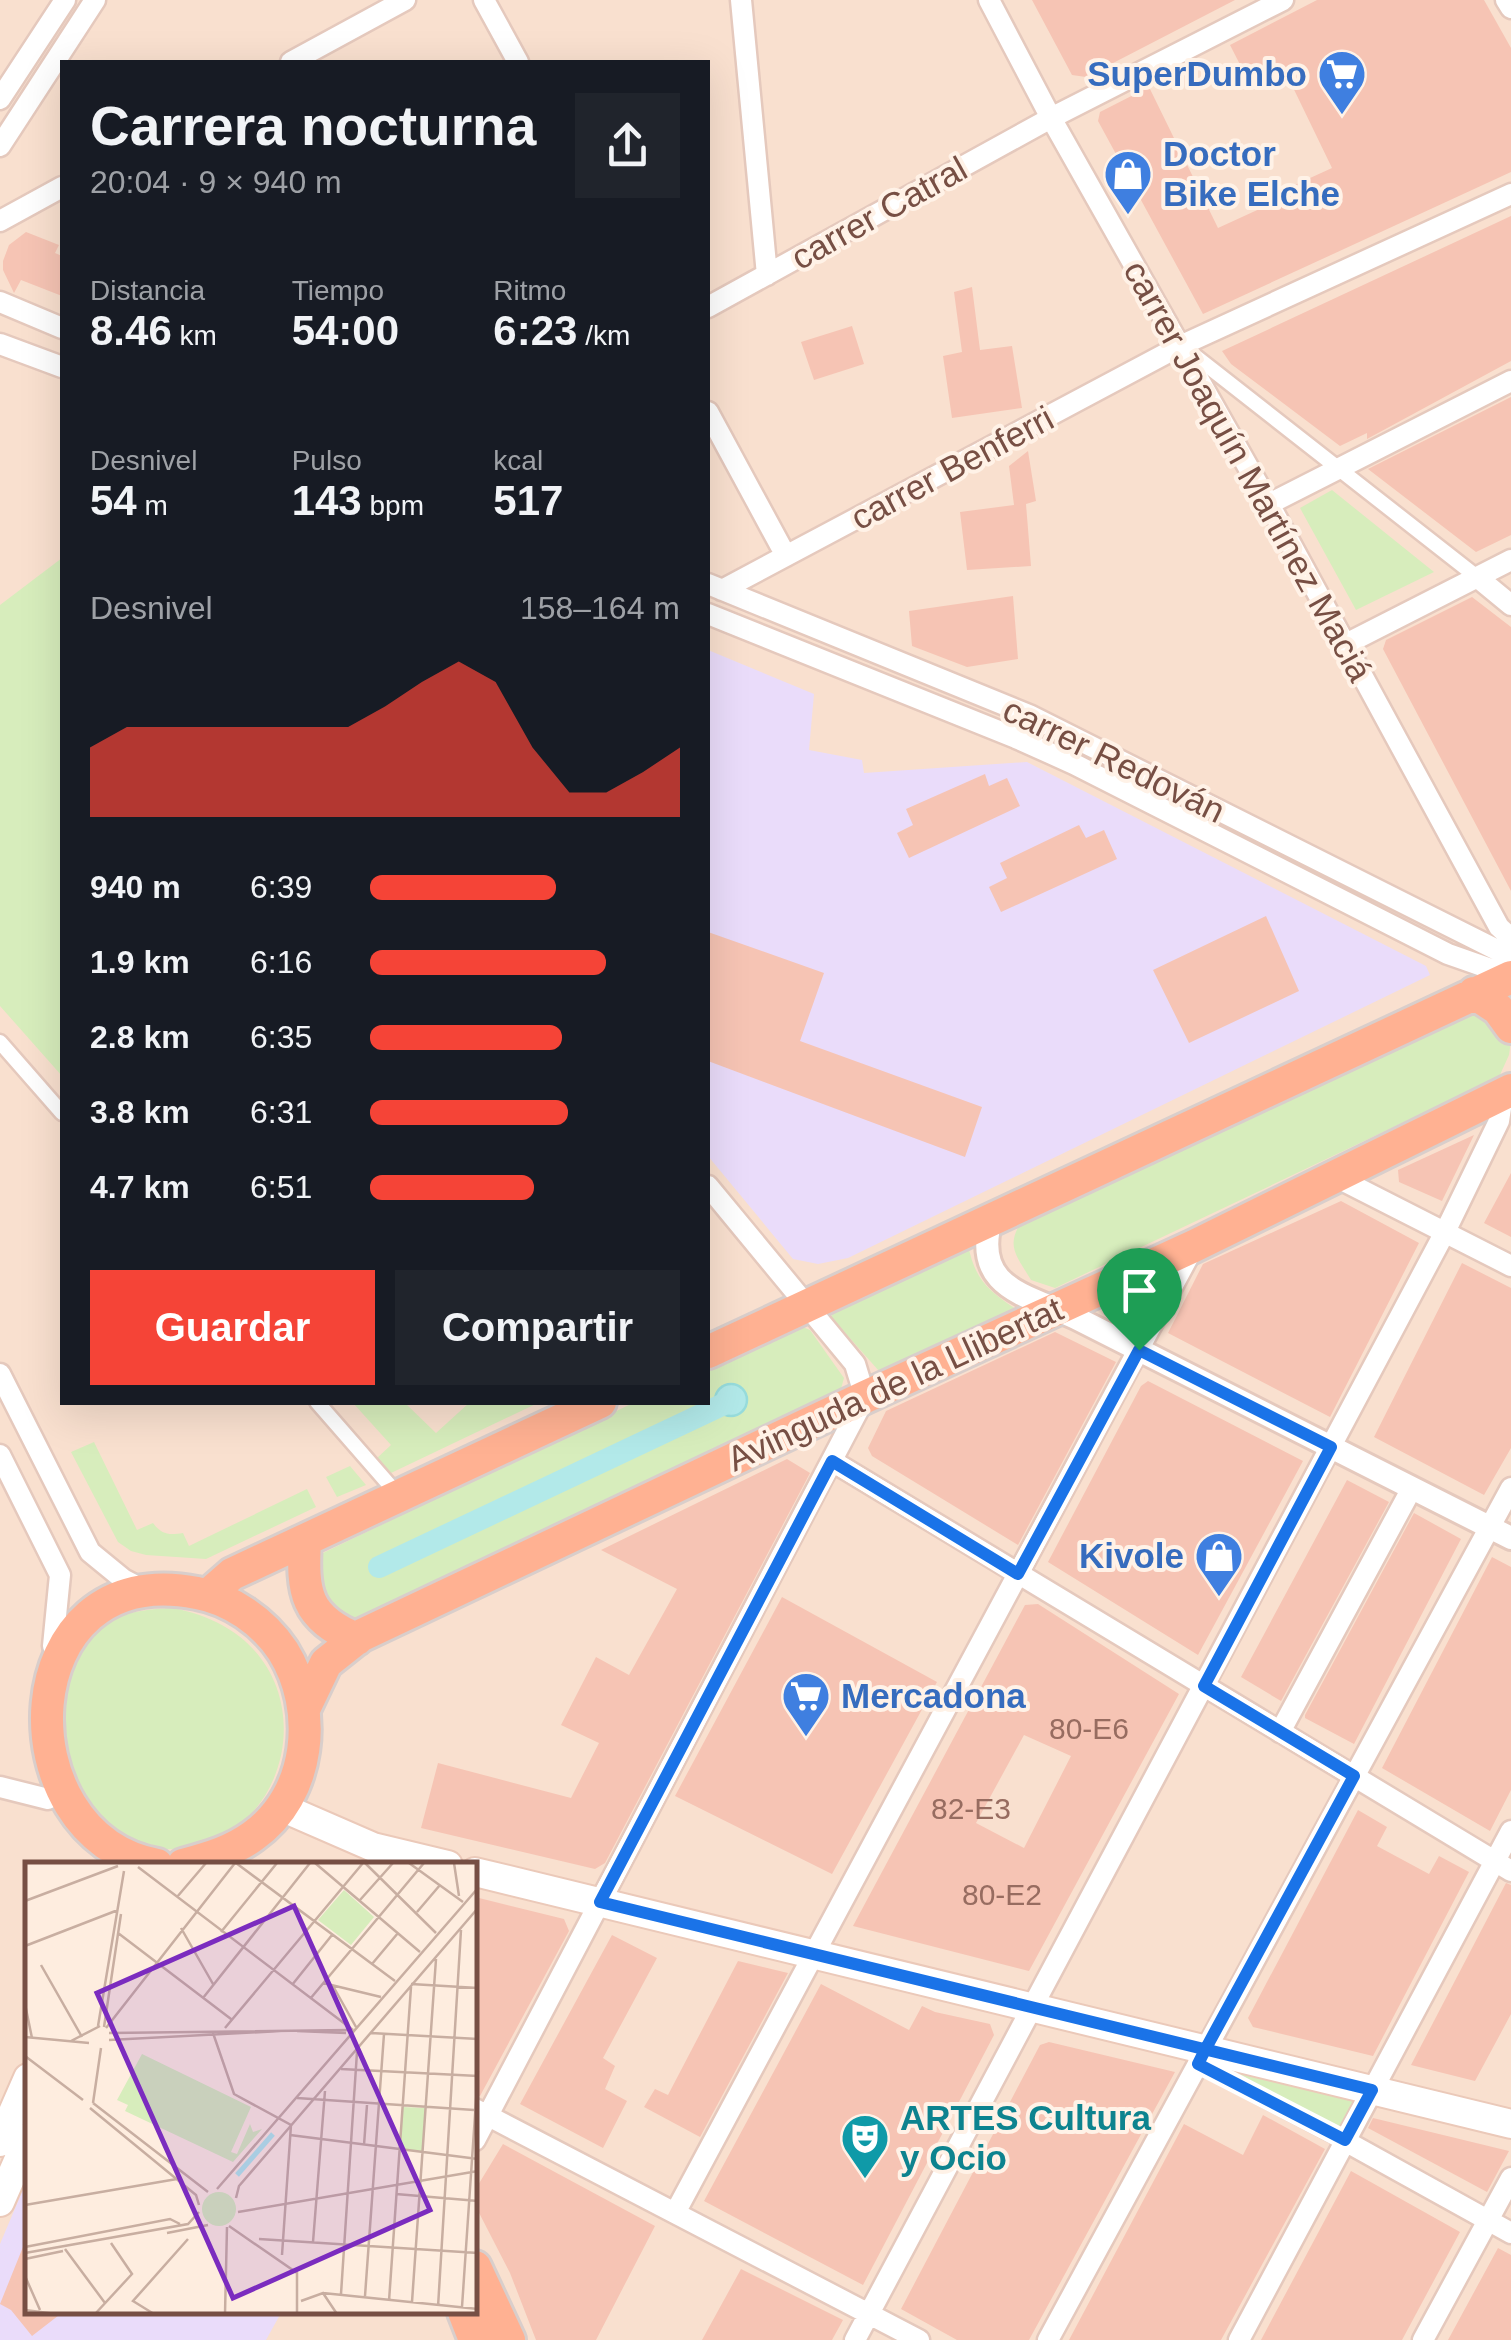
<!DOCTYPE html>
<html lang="es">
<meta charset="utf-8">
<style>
body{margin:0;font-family:Arial,sans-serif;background:#20242c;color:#f1f3f6;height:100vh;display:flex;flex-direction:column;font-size:38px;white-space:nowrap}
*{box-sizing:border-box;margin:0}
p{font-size:32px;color:#9ea1a6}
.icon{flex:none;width:55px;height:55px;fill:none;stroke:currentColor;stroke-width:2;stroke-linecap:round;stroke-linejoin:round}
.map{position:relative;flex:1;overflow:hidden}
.details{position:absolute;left:60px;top:60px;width:650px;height:1345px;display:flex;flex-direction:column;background:#171b24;border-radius:0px;box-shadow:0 10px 40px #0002}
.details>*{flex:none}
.pin{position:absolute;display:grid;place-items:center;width:85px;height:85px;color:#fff;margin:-102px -42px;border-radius:50% 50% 50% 0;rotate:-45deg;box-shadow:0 0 10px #0007}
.pin .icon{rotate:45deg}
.round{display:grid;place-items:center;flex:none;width:105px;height:105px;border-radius:0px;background:#20242c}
.headline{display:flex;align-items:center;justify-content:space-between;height:170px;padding:0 30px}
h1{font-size:55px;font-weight:700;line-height:75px}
.metrics{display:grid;grid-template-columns:repeat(3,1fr);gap:15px;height:170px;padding:10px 30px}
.metrics div{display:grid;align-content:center}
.metrics b{font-size:42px;font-weight:700}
.metrics small{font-size:28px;font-weight:400}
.metrics p{font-size:28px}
.chart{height:280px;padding:20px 30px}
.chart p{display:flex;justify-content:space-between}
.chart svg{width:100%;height:180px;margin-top:10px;fill:#f54437;opacity:.7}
.primary-button{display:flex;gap:20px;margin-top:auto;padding:20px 30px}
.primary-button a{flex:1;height:115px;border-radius:0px;background:#f54437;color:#fff;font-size:40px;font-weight:700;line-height:115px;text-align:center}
.primary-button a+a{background:#20242c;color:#f1f3f6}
ul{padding:0 30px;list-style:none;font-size:32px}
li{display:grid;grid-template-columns:160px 120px 1fr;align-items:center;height:75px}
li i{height:25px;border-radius:12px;background:#f54437}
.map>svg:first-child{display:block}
.residential{fill:#f9e0cf;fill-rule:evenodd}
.education{fill:#eadcfa}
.green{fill:#d7edbc}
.water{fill:#b2e9e9;stroke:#97dcdc;stroke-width:2.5}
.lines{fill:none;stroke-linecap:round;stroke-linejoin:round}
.canal{stroke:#b2e9e9;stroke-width:22}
.building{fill:#f6c4b4;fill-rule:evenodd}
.pedestrian-casing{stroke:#e5c9bd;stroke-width:19}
.minor-casing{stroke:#e5c9bd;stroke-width:25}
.tertiary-casing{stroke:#e5c9bd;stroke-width:28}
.secondary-casing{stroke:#ebc9b9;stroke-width:32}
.trunk-casing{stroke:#d9cecb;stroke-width:38}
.pedestrian{stroke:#fff;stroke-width:14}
.minor{stroke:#fff;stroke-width:20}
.tertiary{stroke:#fff;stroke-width:22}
.secondary{stroke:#fff;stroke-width:28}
.trunk{stroke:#ffb192;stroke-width:32}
.route-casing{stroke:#fff;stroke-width:20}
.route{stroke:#1a73e8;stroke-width:12}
.labels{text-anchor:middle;stroke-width:8;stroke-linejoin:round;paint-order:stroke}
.number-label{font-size:30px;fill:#976c60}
.shop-label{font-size:35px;font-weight:bold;fill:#366cbe;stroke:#fff2e7;text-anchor:end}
.street-label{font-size:35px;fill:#774f44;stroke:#fff2e7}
.culture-label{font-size:35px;font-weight:bold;fill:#0d838f;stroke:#fff2e7;text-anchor:start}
.inset-river{fill:none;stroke:#b2e9e9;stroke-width:5}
.inset-road{fill:none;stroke:#c8aea1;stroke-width:2.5}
.view{fill:#7b2cbf;fill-opacity:0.15;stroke:#7b2cbf;stroke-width:5}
.inset-edge{fill:none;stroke:#774f44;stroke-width:5}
</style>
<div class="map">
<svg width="1511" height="2340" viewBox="0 0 1511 2340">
<rect width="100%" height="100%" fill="#feeddf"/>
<!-- residential -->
<path class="residential" d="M0,0H1511V2340H0ZM62,62H708V1402H62ZM28,1865H475V2312H28Z"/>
<!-- education -->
<path class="education" d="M708,650L814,694L809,750L862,760L864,773L1027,762L1426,966L1430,975L848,1258L818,1264L793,1259L708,1156Z
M27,2180L28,2312L281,2313L266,2340H0V2244Z"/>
<!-- green -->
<path class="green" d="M1332,490L1434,572L1356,610L1300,508Z
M62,558V1076L0,1006V605Z
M1460,1011H1481L1511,1041L1509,1055L1499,1077L1055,1288L1031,1280C1014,1252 1005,1245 1025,1216Z
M968,1245C975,1279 987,1290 1016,1309L879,1371L831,1317L835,1306Z
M795,1324L810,1330L844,1378L839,1396L352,1624H335L311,1573L323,1553L633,1403L708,1402V1366Z
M353,1403H405L436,1433L469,1403H538L391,1473L377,1458L391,1445Z
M94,1442L137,1530L153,1523C162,1535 169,1535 183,1533L189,1546L307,1489L316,1507L206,1559L146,1555L131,1551L118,1542L71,1452Z
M350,1466L366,1485L337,1497L326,1477Z
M172,1608C342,1638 302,1858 160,1849C146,1848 127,1847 116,1838C93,1821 69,1787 48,1765C53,1744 70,1655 79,1643C99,1615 141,1609 172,1608Z
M1210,2061L1365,2093L1344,2134Z"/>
<!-- water -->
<path class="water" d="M715 1400a16 16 0 1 1 32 0a16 16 0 1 1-32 0Z"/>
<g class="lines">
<!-- canal -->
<path class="canal" d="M379,1567L724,1404"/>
</g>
<!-- building -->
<path class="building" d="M1032,0H1235L1086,77L1072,75Z
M1317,0H1484L1511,48V172L1203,314L1098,121L1100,112L1149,87L1218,228L1277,201L1275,194L1332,168L1285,71L1252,88L1230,45Z
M1511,216V361L1367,439V433L1340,446L1231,364L1222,351Z
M26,232L59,245L55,253L62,256V296L21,280L14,293L3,270V261L9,245Z
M972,287L980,350L1012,346L1022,408L952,418L943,356L962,352L954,292Z
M852,326L864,364L814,380L801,342Z
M1511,397V535L1476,552L1368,469Z
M1028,451L1036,501L1026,504L1031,566L967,570L960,512L1014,505L1009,466Z
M1013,596L1018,659L967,667L912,646L909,611Z
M1472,597L1511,627V891L1383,649L1386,640Z
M985,774L989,786L1007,778L1020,806L909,858L897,833L913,825L906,809Z
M1079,825L1086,838L1104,830L1117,859L1001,912L989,887L1007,878L1000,863Z
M1266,916L1299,991L1189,1043L1153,970Z
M708,932L824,973L800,1041L982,1107L965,1157L708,1061Z
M1474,1135L1442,1201L1399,1182L1398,1170Z
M1511,1173V1237L1484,1223Z
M1341,1201L1419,1243L1330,1417L1168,1333L1203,1264Z
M1462,1263L1511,1288V1448L1484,1495L1374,1437Z
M1055,1332L1116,1362L1018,1545L872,1456L868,1448L886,1411Z
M1148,1381L1303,1461L1198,1655L1048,1562L1141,1386Z
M787,1459L810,1473L605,1863L595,1869L421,1828L438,1763L571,1798L599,1743L561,1725L596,1657L629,1675L677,1589L601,1550Z
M1347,1480L1389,1502L1281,1701L1241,1677Z
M1414,1513L1461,1539L1354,1744L1305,1718V1715Z
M1492,1557L1511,1567V1790L1490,1831L1382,1768Z
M782,1597L937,1682L832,1874L675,1796Z
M1038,1604L1179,1694L1029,1971L853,1926L1025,1605ZM1024,1735L1071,1756L1024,1848L976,1823Z
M1358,1810L1387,1827L1377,1846L1429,1874L1439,1856L1469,1872L1373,2056L1253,2027L1248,2018Z
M1506,1883L1511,1885V2014L1475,2081L1411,2065Z
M475,1897L564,1919L569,1931L480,2096L475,2095Z
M612,1935L657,1958L603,2058L615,2066L605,2089L627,2101L603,2148L520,2104Z
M738,1961L788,1973L700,2137L644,2107L655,2089L668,2095Z
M821,1984L909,2030L922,2006L935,2012L990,2024L994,2035L863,2285L704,2201Z
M1049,2042L1175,2072L1029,2340H957L901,2309L1040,2045Z
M1263,2115L1325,2149L1221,2340H1069L1184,2124L1243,2155Z
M1373,2118L1509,2151L1487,2192L1368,2128Z
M503,2144L655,2226L596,2340H536L510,2273L475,2205V2190Z
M1351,2171L1460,2232L1402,2340H1261Z
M27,2237L28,2312H63L32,2336L11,2310L0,2304Z
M1498,2248L1511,2255V2340H1448Z
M741,2269L843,2320L832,2340H702Z"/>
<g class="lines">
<!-- pedestrian casing -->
<g class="pedestrian-casing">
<path id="pedestrian" d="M1186,349L1477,577
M0,1042L62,1113
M317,1402L399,1496
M1198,2064L1345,2141"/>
</g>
<!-- minor casing -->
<g class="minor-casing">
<path id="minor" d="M484,0L518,62
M741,0L767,275
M989,0L1051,118L1269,504L1499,927L1511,938
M1506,0L1511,8
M291,62L405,0
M0,99L65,0
M0,146L95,0
M0,221L62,187
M0,302L62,328
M708,307L1051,118L1283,0
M0,344L62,367
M708,412L786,556
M1269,504L1511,381
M1477,577L1511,605
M708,584L1029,715L1511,957
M722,590L1182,345L1511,194
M708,614L1016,738L1074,764L1448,954L1511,976
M1344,645L1511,560
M1334,1176L1511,1266
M0,1374L90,1552L123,1579L144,1590
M0,1455L60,1575L53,1646
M832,1461L1511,1871
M1280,1732L1412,1488
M0,1787L48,1799
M475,2109L919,2340
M475,2140L865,1397L855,1364L708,1186
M1345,2141L1511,2233
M675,2213L1194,1246
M855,2340L1445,1232L1499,1121L1503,1095
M1048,2340L1511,1488
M1239,2340L1511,1831
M1423,2340L1511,2178"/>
</g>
<!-- tertiary casing -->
<g class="tertiary-casing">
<path id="tertiary" d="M991,1219C972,1289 1026,1294 1076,1318L1511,1538"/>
</g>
<!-- secondary casing -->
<g class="secondary-casing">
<path id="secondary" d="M281,1807L373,1847L448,1865
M475,1872L1511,2124
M0,2142L28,2078
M0,2202L28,2138"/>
</g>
<!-- trunk casing -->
<g class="trunk-casing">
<path id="trunk" d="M1474,993L1498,1009L1511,1027
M708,1352L1511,977
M305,1540C302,1592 305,1618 357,1639
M208,1595L232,1574L600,1402
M305,1707L326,1663L360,1636L865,1397L1194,1246L1511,1090
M157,1865C0,1836 9,1555 197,1593C231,1599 264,1622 283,1651C319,1709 311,1795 253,1836C231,1852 208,1858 183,1865
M475,2267L509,2340
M464,2312L475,2340"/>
</g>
<!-- pedestrian -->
<use href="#pedestrian" class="pedestrian"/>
<!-- minor -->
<use href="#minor" class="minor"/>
<!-- tertiary -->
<use href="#tertiary" class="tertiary"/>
<!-- secondary -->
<use href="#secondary" class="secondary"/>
<!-- trunk -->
<use href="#trunk" class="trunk"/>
</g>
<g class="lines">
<!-- route casing -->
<g class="route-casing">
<path id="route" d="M1139,1350L1018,1574L832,1461L600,1902C857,1965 1114,2028 1372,2090L1345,2140L1198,2064L1205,2050L1354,1776L1204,1686L1331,1447L1139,1350"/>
</g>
<!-- route -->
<use href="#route" class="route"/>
</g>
<!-- icons -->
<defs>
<g id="supermarket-pin" transform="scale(2.5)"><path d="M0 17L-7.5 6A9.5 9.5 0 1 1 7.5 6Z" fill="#3f7fe0" stroke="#fff2e7"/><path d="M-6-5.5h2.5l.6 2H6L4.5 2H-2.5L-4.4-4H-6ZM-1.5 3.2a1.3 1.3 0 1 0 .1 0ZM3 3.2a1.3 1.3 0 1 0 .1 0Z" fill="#fff"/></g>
<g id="shop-pin" transform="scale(2.5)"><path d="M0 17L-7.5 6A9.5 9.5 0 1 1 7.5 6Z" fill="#3f7fe0" stroke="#fff2e7"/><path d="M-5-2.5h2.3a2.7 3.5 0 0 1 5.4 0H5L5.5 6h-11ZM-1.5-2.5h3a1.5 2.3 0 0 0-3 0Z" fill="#fff"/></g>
<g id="theatre-pin" transform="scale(2.5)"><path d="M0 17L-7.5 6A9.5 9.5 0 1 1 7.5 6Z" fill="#0f9aa8" stroke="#fff2e7"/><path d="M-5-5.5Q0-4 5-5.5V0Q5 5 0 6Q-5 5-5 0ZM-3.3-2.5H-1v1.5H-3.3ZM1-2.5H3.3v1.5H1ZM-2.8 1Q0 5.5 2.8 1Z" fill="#fff"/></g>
</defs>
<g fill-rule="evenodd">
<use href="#supermarket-pin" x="1342" y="74"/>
<use href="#shop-pin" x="1128" y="174"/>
<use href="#shop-pin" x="1219" y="1556"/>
<use href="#supermarket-pin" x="806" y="1696"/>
<use href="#theatre-pin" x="865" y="2138"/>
</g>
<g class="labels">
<!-- number labels -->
<g class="number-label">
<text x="1089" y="1739">80-E6</text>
<text x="971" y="1819">82-E3</text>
<text x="1002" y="1905">80-E2</text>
</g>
<!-- shop labels -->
<g class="shop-label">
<text x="1307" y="86">SuperDumbo</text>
<text x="1163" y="166" text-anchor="start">Doctor<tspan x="1163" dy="40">Bike Elche</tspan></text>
<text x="1184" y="1568">Kivole</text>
<text x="841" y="1708" text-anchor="start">Mercadona</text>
</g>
<!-- street labels -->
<g class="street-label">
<text transform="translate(879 213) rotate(-29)" y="12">carrer Catral</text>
<text transform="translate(952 468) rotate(-28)" y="12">carrer Benferri</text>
<text transform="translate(1248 471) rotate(61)" y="12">carrer Joaquín Martínez Maciá</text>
<text transform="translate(1114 760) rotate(26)" y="12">carrer Redován</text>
<text transform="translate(895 1384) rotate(-25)" y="12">Avinguda de la Llibertat</text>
</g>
<!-- culture labels -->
<g class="culture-label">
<text x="900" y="2130">ARTES Cultura<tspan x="900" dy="40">y Ocio</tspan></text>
</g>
</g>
<!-- overview -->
<g transform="translate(25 1862)">
<rect width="452" height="452" fill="#feeddf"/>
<path d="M319,28L349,55L326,83L293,58ZM117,192L226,245L206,290L212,292L225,262L228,270L237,267L208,300L100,249L103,243L92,238ZM378,245L401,246L398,290L375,287ZM177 347a17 17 0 1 1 34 0a17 17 0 1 1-34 0Z" fill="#d7edbc"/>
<path class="inset-river" d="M212,313L248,272"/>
<path class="inset-road" d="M211,1L370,119M290,1L395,90M340,1L411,71M384,1L438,40M429,1L434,34M113,5L328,168M152,35L181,1M335,38L368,1M0,39L93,4M392,50L415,23M156,66L188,122M196,70L252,1M93,71L206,157M0,84L93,48M347,102L373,71M16,103L57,175M298,121L356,135M386,122L453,126M267,123L307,73M308,124L331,165M178,136L285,1M285,137L399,1M0,142L7,176M73,164L99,9M79,165L96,52M81,166L210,1M200,166L338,1M272,169L321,171M84,171L324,168M188,171L209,232L266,263L257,393M346,171L453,177M0,175L64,181M84,178L256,169M46,179L75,164M0,194L58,238M316,207L453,214M272,236L449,248M68,241L183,330M68,241L76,186M65,246L171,333L174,343M265,273L453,297M339,283L342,243M192,327L453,26M371,332L453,339M211,336L214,324L453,46M0,343L152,317M213,350L453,309M204,364L272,411V452M142,371L183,363M234,377L453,391M288,380L300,229M0,385L145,357L155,362M40,387L80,441M0,391L163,362L174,350M0,397L38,389M0,414L15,448M298,431L453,447M316,432L332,190M340,434L359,172M276,439L298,431L312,452M364,439L386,125M387,440L411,97M413,445L436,68M437,445L453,209M0,448L31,452M70,452L107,412L86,381M129,452L108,439L163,377M200,452L202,365"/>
<path class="view" d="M269,44L405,348L208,436L72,131Z"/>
<rect width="452" height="452" class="inset-edge"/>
</g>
</svg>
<div class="pin" style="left:1139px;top:1350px;background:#1e9e55"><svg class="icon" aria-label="arrive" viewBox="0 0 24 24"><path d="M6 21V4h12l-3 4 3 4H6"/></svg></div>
<section class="details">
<div class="headline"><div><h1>Carrera nocturna</h1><p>20:04 · 9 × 940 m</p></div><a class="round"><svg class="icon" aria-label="share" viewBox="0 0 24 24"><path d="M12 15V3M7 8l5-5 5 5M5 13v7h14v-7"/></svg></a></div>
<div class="metrics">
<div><p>Distancia</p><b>8.46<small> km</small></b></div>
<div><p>Tiempo</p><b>54:00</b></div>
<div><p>Ritmo</p><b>6:23<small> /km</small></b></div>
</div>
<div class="metrics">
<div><p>Desnivel</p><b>54<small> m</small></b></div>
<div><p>Pulso</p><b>143<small> bpm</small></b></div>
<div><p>kcal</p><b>517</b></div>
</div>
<div class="chart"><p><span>Desnivel</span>158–164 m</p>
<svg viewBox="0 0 160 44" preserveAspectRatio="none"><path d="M0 44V27L10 22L20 22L30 22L40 22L50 22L60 22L70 22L80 17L90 11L100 6L110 11L120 27L130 38L140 38L150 33L160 27V44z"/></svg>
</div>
<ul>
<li><b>940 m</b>6:39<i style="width:60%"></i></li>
<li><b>1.9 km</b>6:16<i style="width:76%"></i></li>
<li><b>2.8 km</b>6:35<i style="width:62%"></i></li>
<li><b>3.8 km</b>6:31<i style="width:64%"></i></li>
<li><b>4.7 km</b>6:51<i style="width:53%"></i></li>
</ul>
<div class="primary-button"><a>Guardar</a><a>Compartir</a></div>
</section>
</div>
